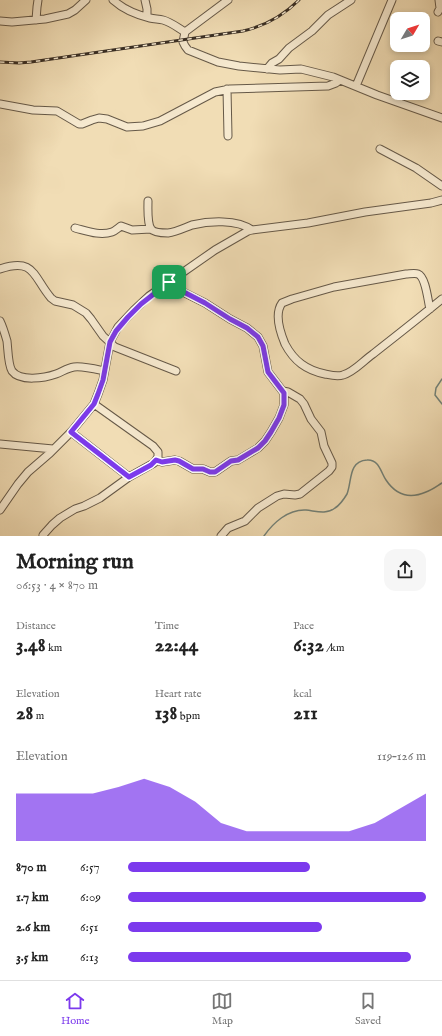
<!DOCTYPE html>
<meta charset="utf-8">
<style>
body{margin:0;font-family:"IM FELL English",serif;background:#f6f6f6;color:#222;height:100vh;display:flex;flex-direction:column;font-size:15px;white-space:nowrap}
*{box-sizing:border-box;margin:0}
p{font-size:13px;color:#767676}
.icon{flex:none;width:22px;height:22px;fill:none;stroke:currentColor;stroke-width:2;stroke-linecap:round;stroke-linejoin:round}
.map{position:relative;height:536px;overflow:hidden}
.sheet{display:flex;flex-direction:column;background:#fff;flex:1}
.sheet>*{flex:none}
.needle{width:26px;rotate:51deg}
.controls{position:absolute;left:390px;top:12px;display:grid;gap:8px}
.controls a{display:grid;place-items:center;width:40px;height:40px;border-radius:8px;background:#fff;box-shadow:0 2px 6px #0003;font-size:20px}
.pin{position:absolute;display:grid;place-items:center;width:34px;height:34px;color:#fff;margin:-17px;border-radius:8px;box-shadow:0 2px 6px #0006}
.round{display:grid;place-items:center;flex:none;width:42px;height:42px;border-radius:12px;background:#f6f6f6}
.overview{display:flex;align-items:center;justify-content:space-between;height:68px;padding:0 16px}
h1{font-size:22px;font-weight:700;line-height:30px}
.figures{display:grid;grid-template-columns:repeat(3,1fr);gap:6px;height:68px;padding:4px 16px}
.figures div{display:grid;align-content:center}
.figures b{font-size:20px;font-weight:700}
.figures small{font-size:11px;font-weight:400}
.figures p{font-size:11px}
.chart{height:112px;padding:8px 16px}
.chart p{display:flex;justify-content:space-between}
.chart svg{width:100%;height:72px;margin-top:4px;fill:#7c3aed;opacity:.7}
ul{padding:0 16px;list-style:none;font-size:13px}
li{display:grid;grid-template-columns:64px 48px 1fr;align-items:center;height:30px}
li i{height:10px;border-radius:5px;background:#7c3aed}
.dock{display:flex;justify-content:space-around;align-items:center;height:56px;border-top:1px solid #e0e0e0;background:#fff;font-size:11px;color:#767676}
.dock a{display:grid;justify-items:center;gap:2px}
.dock .active{color:#7c3aed}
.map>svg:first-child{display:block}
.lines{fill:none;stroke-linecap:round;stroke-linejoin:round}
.stream{stroke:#738279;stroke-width:1.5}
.minor-casing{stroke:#665948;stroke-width:9}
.minor{stroke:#f6e9cf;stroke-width:7}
.rail-casing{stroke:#382d23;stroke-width:3}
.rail{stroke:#f6e9cf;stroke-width:1.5;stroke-dasharray:4.5;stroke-linecap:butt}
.route-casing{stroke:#fff;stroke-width:8}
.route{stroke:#7c3aed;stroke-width:5}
</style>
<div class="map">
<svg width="442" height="536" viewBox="0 0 442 536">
<rect width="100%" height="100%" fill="#f1ddb5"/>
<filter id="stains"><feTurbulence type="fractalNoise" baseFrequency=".005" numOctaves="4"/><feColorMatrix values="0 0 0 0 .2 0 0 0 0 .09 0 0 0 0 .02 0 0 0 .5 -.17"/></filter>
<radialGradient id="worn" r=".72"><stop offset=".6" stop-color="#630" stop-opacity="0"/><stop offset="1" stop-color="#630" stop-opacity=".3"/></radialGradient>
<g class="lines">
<!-- stream -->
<path class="stream" d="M442,379L436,388L435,395L442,404
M264,536C273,523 288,509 306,510C316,511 326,515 335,508C340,505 344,499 347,494C352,482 348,461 367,460C379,459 381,473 386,480C396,495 410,499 426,492C432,490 437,486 442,483"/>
<!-- minor casing -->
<g class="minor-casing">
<path id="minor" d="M113,0C123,9 137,15 150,18C154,19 159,19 163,20C171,22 178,28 185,32
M145,0L147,9V17
M228,0L185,32L183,42L185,46L188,50L218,62L239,66L280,70L301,69L333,77L377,95L442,118
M438,12L440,8L439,0
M36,20L37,7L38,0
M0,21L12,22L45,19L68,14L75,10L86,0
M438,41L442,42
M267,69L272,63L279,59L289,48L312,31L328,15L351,0
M356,86L392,0
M227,89L228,136
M0,104L33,110L57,111L79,124H82L92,120L99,118L107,119L127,127L143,126L160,121L215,92L230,89L328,86L336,83L340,80
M380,149L416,168L442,186
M148,201C148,208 147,223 151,229C154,233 163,233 168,233C176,232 184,228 192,225C209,221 237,219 252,230
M75,228C87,231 100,236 112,232C115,231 118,228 121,226L132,230L151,229
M0,269C35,257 33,277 51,298L55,301L73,305L86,313L91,319L103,336L115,347L176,371
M430,309C428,302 426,277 418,274C415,273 409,274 406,274L334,287L292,299L282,303C274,314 280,332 285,344C294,361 306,370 325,374C330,375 337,377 343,375C354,372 363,361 373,354C396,336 419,318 442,299
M0,321C3,327 5,334 7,341C8,349 8,365 12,371C20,382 45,378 56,374C62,372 67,368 74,367C83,366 95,369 104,371
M71,432L129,477
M0,444L53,449
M156,460L162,462L175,460L179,461L193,469H203L210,472H215L231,461L238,460L258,448L265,441L271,432L279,418L284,405V393L268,372L263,346L258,337L247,328L230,319L205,303L177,289L169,282
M0,510L18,484L28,472L50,453L71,432L94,404L98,394L103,380L110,342L118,327L134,310L149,296L215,250L248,231L252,230L308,223L365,212L431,203L442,200
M43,535L52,525L60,518L75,509L84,506L100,498L129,477L154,463L158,457V452L153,446L94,404
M221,536L228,528L245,521L258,508L277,496L284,494L295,495L300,494L329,471L332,467V463L324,446L321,432L311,419L304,404L300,399L288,392L283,391"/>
</g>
<!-- minor -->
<use href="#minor" class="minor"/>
<!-- rail casing -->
<g class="rail-casing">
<path id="rail" d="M0,62L19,63L31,62L243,31C265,26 283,16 299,0"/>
</g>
<!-- rail -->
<use href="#rail" class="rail"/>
</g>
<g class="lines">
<!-- route casing -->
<g class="route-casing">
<path id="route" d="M169,282L174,287L205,303L230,319L247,328L258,337L263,346L268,372L284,393V405L279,418L271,432L265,441L258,448L238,460L231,461L215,472H210L203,469H193L179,461L175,460L162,462L156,460L151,465L129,477L71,432L94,404L98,394L103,380L110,342L116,331L128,317L141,304Z"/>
</g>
<!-- route -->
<use href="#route" class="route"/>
</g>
<rect width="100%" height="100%" filter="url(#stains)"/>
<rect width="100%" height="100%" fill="url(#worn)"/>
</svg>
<div class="controls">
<a><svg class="needle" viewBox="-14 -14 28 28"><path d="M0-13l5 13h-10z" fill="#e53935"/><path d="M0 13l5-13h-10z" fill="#767676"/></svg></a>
<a><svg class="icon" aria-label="layers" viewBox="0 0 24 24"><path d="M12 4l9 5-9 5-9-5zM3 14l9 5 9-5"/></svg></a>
</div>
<div class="pin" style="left:169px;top:282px;background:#1e9e55"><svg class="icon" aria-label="arrive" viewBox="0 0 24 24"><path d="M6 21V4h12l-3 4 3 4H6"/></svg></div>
</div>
<section class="sheet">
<div class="overview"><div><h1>Morning run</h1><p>06:53 · 4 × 870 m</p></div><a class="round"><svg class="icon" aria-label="share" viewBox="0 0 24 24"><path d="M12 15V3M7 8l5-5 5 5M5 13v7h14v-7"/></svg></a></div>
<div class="figures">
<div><p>Distance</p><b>3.48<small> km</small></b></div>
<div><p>Time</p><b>22:44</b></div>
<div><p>Pace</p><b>6:32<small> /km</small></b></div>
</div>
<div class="figures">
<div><p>Elevation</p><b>28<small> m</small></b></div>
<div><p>Heart rate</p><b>138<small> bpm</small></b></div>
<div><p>kcal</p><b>211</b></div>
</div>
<div class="chart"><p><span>Elevation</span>119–126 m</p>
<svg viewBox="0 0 160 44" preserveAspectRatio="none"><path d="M0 44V15L10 15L20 15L30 15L40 11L50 6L60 11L70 20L80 33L90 38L100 38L110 38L120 38L130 38L140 33L150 24L160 15V44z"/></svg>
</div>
<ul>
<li><b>870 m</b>6:57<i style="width:61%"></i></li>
<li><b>1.7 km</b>6:09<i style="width:100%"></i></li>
<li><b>2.6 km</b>6:51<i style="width:65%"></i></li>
<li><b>3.5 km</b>6:13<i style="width:95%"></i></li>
</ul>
</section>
<nav class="dock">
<a class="active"><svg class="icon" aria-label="home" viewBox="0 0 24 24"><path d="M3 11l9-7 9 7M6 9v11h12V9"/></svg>Home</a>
<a><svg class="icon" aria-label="map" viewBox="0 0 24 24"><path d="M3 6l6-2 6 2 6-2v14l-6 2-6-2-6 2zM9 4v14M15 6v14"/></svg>Map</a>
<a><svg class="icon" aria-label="saved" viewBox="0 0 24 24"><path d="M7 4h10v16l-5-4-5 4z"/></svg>Saved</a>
</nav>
